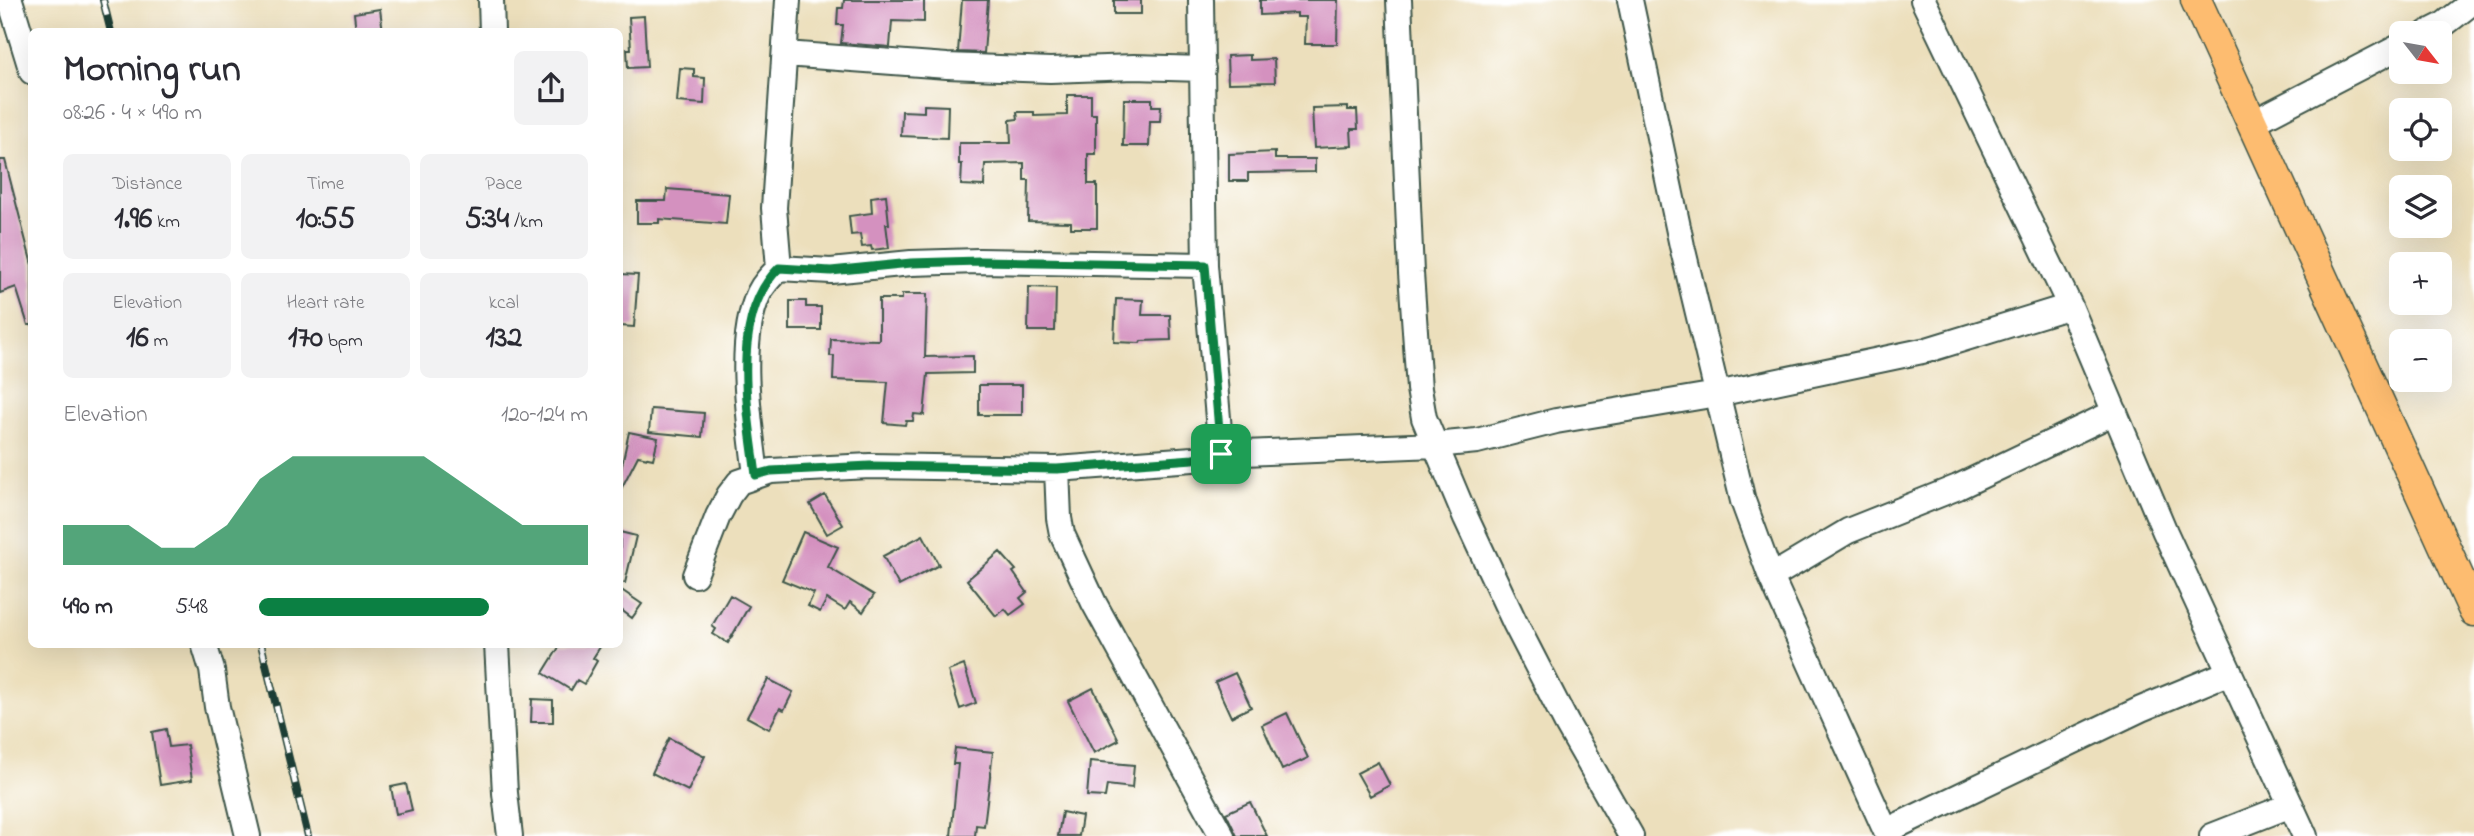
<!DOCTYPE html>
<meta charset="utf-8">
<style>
body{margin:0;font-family:"Indie Flower",sans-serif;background:#f2f2f3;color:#2b2b33;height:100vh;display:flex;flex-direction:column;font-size:26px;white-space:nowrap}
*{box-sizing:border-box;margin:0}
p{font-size:23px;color:#7c7c81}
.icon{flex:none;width:38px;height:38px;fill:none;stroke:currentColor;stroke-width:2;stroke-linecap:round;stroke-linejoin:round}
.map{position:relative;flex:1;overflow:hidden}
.panel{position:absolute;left:28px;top:28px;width:595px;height:620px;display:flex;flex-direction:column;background:#fff;border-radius:10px;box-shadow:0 7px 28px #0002}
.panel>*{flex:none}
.needle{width:46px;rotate:121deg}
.controls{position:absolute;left:2389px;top:21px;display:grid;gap:14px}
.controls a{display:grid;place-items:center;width:63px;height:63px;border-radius:10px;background:#fff;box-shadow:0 7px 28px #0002;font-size:35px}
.pin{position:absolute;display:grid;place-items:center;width:60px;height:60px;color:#fff;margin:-30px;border-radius:14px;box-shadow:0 4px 10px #0006}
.round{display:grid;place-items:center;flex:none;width:74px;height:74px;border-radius:10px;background:#f2f2f3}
.head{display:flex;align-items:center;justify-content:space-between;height:119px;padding:0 35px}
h1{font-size:38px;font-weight:700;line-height:52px}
.figures{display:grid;grid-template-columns:repeat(3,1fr);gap:10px;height:119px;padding:7px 35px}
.figures div{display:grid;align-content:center;border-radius:10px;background:#f2f2f3;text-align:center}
.figures b{font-size:30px;font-weight:700}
.figures small{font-size:19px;font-weight:400}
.figures p{font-size:19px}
.chart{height:196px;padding:14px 35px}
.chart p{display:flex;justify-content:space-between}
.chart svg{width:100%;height:126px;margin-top:7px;fill:#0b8043;opacity:.7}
ul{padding:0 35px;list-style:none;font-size:23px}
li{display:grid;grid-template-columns:112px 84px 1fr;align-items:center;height:52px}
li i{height:18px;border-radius:9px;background:#0b8043}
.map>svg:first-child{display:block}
.building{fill:#d491bf}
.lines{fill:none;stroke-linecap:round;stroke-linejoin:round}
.minor-casing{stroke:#3e5548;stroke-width:28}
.major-casing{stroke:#3e5548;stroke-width:33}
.minor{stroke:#fff;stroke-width:24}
.major{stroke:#fdbc6f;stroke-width:30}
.rail-casing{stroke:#1f3d34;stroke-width:8}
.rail{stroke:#fff;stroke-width:5;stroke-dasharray:16;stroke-linecap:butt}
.route-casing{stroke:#fff;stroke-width:14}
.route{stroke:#0b8043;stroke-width:9}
</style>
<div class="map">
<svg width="2474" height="836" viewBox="0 0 2474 836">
<rect width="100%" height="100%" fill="#fff"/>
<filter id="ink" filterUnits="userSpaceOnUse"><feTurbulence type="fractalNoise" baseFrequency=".0143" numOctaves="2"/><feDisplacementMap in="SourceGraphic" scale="14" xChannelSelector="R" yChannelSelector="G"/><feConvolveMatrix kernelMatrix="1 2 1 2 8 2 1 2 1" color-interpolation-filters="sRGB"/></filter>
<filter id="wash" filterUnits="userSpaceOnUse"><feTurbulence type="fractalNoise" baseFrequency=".00686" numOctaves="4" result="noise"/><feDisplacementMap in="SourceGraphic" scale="28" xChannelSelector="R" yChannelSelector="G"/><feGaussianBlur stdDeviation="1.57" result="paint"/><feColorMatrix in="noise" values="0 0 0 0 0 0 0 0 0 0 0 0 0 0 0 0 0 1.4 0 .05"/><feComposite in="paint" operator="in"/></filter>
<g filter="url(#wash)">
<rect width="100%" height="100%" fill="#ecdfbc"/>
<g id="blocks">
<!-- building -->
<path class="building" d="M844,0H924V22L892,21L890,47L841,43L843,25H837L838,8H843Z
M962,0H988L984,53L958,52Z
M1114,0H1141V14H1114Z
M1260,0H1338L1337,44H1305L1306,17H1297V13L1260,15Z
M380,9L383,32H356L354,13Z
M644,16L647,67L628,68L627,49H631L629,17Z
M1250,55V60L1274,59L1275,82L1228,83L1227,56Z
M680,68L694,69V77L705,78L704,104L677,102Z
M1067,95H1091V114H1096V154H1088V184H1097V228H1071V222L1028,221L1029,180H1024V163L985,164L984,186L961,185L962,164H959V143H1011L1010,120L1018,119L1017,112H1034V116L1067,115Z
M1124,99H1152V106H1161L1160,121H1150L1149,146H1123Z
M924,105L948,106L947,138L901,136L902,111L924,112Z
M1348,107V110H1357L1358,129H1351L1352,146L1314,148L1312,108Z
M1275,152V159H1315V172L1248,173V181H1229V154Z
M0,160H5L32,265V325H28L16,287L0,293Z
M667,189L729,194L726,224L659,219V223H637V201H666Z
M886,195L889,224H886L889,248L872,250L871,246L862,247L860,234L851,235L849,216L872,213L871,197Z
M620,274L638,275L634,327L620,326Z
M1029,287L1056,288L1055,331H1028Z
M902,294H927L925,357L973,356V373L928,374L924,415L914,414L913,421H906L905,425L884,423L888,382L833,380L834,356H830L831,339L879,340V299H902Z
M1116,299L1143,300L1142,315H1170L1171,340L1141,341L1140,343L1114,342Z
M790,301H806V307H821V330H790Z
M979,385H1022V415H979Z
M651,409L704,413L702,437L649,432Z
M629,432L658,438L653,459L638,456L621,489L620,474Z
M825,495L843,525L827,534L810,504Z
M620,532L636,536L625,583L620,582Z
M803,532L838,547L828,567L874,595L863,612L850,602L845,610L827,599L820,612L808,606L814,593L782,580Z
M923,535L939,565L899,586L883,556Z
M1000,552L1016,570L1013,572L1027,592L1020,598L1025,604L1010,615L1005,609L996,616L967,580Z
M620,589L642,604L632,618L620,609Z
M730,595L749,606L728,643L713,634L716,629L712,626Z
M561,644H602L593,658L597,661L584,684L577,680L571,690L543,673Z
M964,665L976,703L960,709L948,671Z
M1235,673L1251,707L1231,717L1215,682Z
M768,679L793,692L784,710L780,708L769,729L747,717Z
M1093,688L1119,740L1094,753L1068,701Z
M532,699L553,700V722H531Z
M1287,713L1308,758L1282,770L1262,725Z
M166,729L169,747L187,745L192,780L160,785L152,732Z
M669,738L705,756L688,791L652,773Z
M955,748L993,752L984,826L976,825L975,836H951L958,764H953Z
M1090,761L1134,765L1132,788L1107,785L1105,797L1087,796Z
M1378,762L1390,785L1370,796L1357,773Z
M406,784L412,810L396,814L391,787Z
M1250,802L1267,836H1237L1226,813Z
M1062,812L1082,816L1079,836H1058Z"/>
</g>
</g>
<g filter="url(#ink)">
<use href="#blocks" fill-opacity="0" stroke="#3e5548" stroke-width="2"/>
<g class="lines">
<!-- minor casing -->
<g class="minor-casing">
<path id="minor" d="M10,0L32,72
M491,0L492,32
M788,0L774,208L779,268L831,271L911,263L979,261L1205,265
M1201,0L1205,265L1221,454
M1399,0L1411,273L1419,389L1424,418L1466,518L1515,623L1567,724L1631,836
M1630,0L1682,246L1743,501L1771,577L1888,836
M1923,0L2070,306L2165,532L2305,836
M2427,33L2443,25L2474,1
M785,54L947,66L1050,70L1134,67L1203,69
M2252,123L2401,46
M1057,469L1059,518L1062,534L1094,603L1222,836
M756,475C750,423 736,342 759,293C764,283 771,276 779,268
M695,575L718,516L729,495L739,482L771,471L870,466L1057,469L1193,459L1221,454L1435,445L1477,441L1556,421L1717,394L1927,350L2070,306
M1771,577L1848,531L1958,487L2115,412
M204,644L212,670L217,707L248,836
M497,644L505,793L510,836
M1886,831L2141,709L2230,672
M2212,836L2291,805"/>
</g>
<!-- major casing -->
<g class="major-casing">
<path id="major" d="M2196,0L2474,611"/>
</g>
<!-- minor -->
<use href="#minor" class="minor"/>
<!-- major -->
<use href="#major" class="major"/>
<!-- rail casing -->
<g class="rail-casing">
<path id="rail" d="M103,0L111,32
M261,644L308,836"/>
</g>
<!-- rail -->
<use href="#rail" class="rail"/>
</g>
</g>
<g class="lines" filter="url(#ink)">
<!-- route casing -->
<g class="route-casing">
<path id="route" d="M979,261L1205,265L1221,454L1193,459L1057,469L870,466L771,471L756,475C748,412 729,317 779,268L831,271L911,263Z"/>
</g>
<!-- route -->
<use href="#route" class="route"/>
</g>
</svg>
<div class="controls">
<a><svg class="needle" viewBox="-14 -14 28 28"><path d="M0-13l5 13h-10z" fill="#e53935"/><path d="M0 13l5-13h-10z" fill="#7c7c81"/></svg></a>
<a><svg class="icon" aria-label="locate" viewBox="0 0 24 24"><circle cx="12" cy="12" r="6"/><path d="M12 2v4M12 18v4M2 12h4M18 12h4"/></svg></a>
<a><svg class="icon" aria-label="layers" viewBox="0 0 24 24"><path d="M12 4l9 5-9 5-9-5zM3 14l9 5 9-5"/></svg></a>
<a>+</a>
<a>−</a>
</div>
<div class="pin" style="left:1221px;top:454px;background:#1e9e55"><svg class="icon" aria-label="arrive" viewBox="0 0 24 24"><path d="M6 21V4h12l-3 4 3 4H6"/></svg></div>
<section class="panel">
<div class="head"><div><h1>Morning run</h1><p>08:26 · 4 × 490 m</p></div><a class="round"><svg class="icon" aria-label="share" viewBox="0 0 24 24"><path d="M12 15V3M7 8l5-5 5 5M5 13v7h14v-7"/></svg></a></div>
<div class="figures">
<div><p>Distance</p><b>1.96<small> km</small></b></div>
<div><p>Time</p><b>10:55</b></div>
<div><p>Pace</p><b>5:34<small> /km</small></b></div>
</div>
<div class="figures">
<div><p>Elevation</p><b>16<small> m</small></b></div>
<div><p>Heart rate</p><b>170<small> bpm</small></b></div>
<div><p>kcal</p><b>132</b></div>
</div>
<div class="chart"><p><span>Elevation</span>120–124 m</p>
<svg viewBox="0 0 160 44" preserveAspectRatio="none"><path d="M0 44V30L10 30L20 30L30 38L40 38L50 30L60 14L70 6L80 6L90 6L100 6L110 6L120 14L130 22L140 30L150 30L160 30V44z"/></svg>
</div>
<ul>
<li><b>490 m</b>5:48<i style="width:70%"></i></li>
</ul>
</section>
</div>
